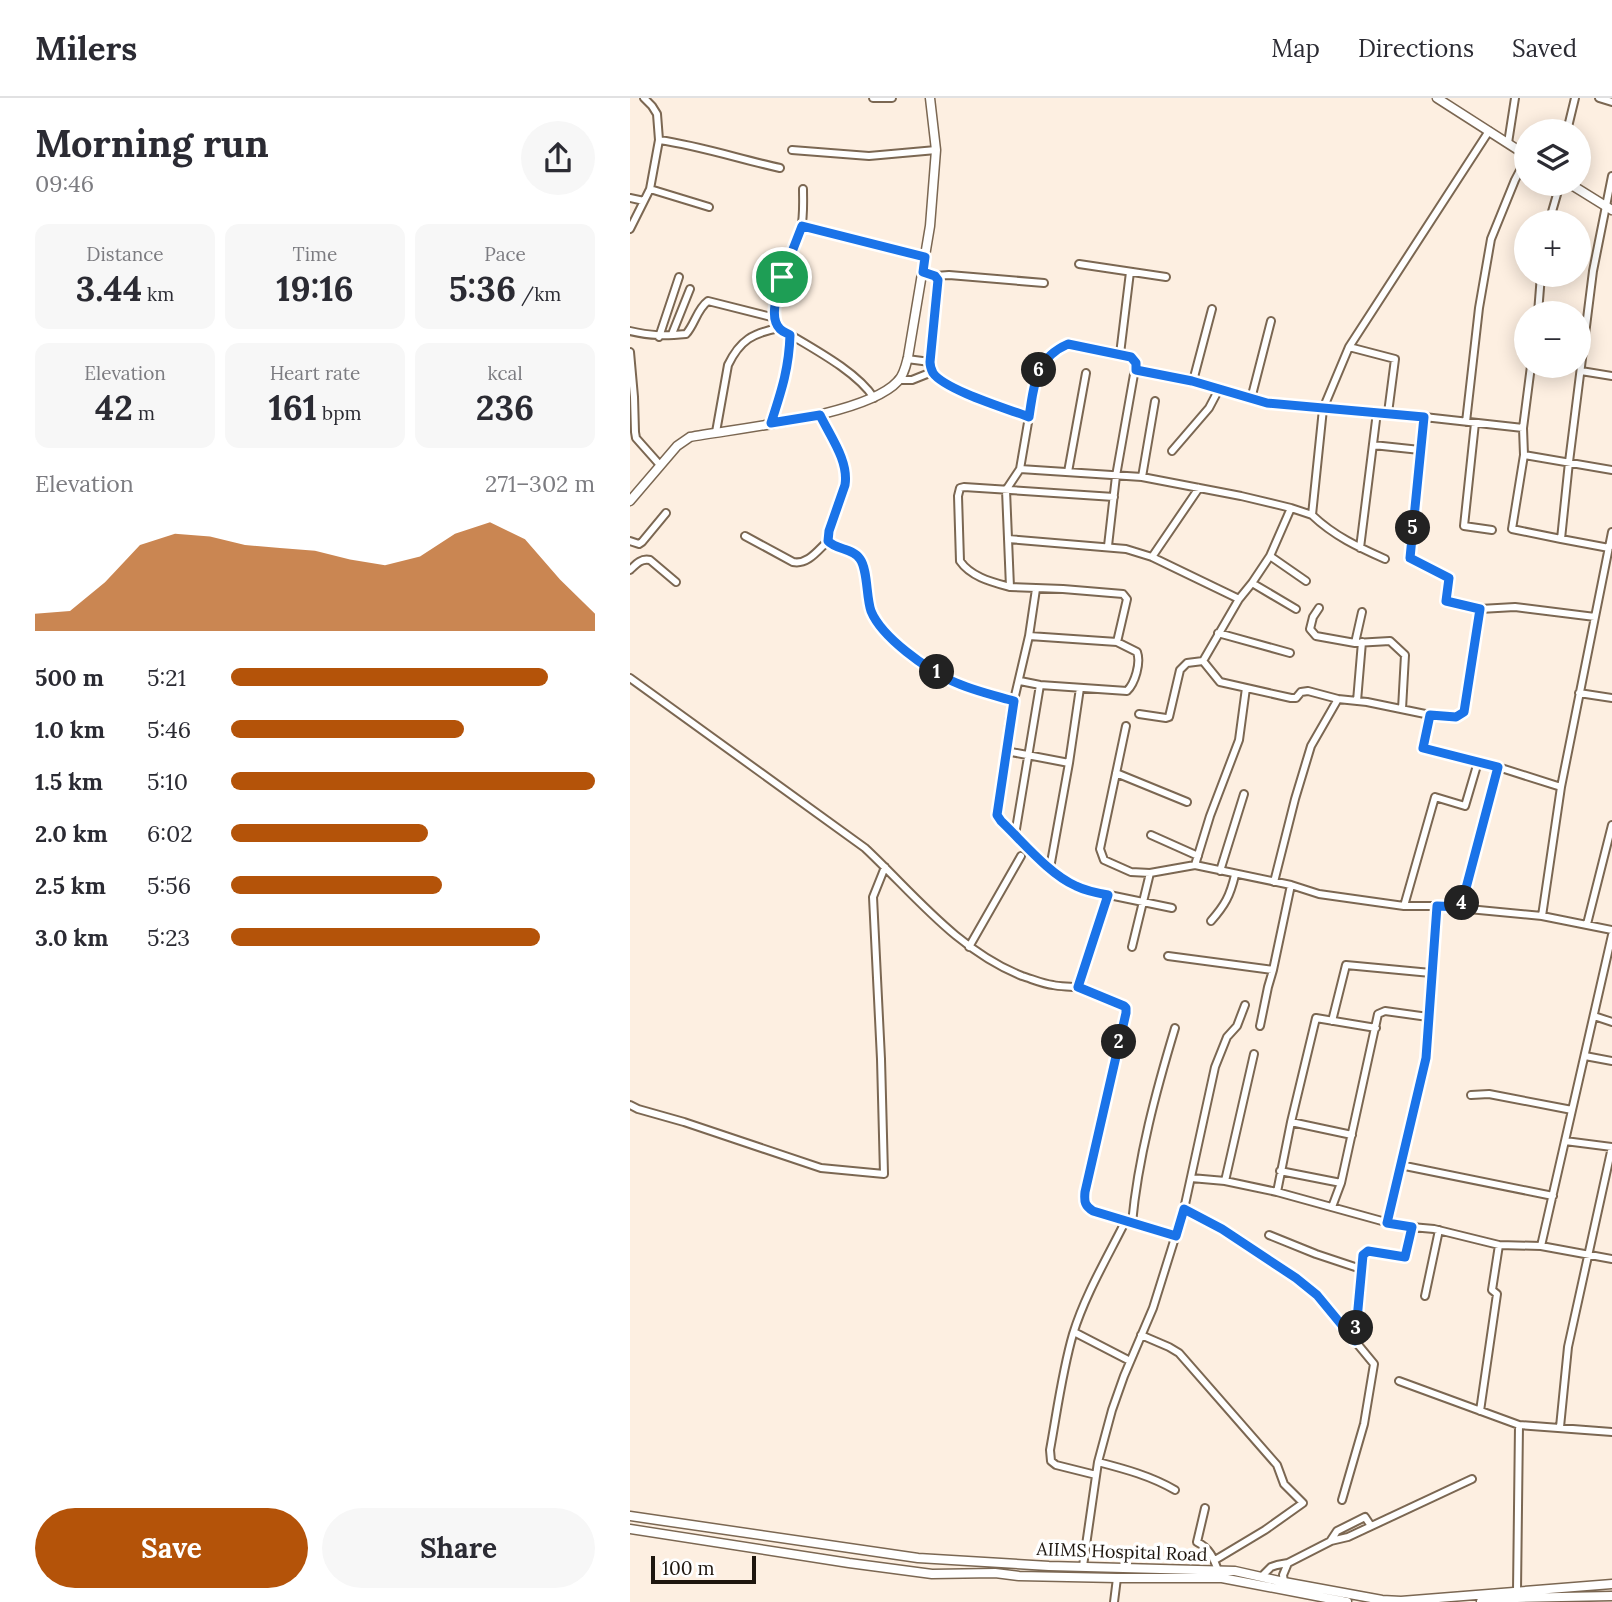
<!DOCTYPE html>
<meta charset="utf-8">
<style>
body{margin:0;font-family:Lora,serif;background:#f7f7f7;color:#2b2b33;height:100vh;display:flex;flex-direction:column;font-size:26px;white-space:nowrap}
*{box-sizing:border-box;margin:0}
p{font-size:23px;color:#7c7c81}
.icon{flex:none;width:38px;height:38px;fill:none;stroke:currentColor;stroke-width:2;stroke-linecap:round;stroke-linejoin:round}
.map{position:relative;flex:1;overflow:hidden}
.panel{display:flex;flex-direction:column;background:#fff;width:630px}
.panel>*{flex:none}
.buttons{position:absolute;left:884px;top:21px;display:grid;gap:14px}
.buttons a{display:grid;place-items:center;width:77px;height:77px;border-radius:50%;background:#fff;box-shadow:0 4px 18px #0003;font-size:35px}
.scale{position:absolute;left:21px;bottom:18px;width:105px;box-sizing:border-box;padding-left:7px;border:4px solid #1e160e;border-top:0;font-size:19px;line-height:24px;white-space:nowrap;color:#1e160e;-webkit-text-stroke:5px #fff;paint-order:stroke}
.pin{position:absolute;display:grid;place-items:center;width:60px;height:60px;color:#fff;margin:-30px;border:4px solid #fff;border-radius:50%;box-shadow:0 2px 7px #0007}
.km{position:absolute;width:35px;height:35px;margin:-18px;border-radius:50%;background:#222;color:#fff;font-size:19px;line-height:35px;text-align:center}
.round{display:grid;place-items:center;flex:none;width:74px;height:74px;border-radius:37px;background:#f7f7f7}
.head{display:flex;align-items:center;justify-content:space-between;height:119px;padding:0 35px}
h1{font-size:38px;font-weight:700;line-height:52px}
.metrics{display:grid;grid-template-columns:repeat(3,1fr);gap:10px;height:119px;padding:7px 35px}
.metrics div{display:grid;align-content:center;border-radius:14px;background:#f7f7f7;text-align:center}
.metrics b{font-size:35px;font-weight:700}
.metrics small{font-size:19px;font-weight:400}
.metrics p{font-size:19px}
.chart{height:196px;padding:14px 35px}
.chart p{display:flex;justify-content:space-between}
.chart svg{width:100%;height:126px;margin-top:7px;fill:#b45309;opacity:.7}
.cta{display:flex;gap:14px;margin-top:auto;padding:14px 35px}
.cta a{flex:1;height:80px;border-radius:42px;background:#b45309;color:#fff;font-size:28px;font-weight:700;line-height:80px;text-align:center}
.cta a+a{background:#f7f7f7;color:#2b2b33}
ul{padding:0 35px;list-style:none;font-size:23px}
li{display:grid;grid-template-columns:112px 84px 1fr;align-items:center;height:52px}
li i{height:18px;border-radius:9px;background:#b45309}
header{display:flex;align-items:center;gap:42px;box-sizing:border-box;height:98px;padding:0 35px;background:#fff;border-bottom:2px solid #e1e1e2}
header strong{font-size:33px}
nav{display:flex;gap:38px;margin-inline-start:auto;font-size:24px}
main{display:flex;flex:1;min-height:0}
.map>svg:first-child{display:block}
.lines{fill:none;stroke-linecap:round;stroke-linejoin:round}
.minor-casing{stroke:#7b6752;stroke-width:10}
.tertiary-casing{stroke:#7b6752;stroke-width:11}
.minor{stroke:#fff;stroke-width:6}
.tertiary{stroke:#fff;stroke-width:8}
.route-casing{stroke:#fff;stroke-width:14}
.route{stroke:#1a73e8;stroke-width:9}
.labels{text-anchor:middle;stroke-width:7;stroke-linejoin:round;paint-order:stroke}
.street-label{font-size:18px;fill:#1e160e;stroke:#fff}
</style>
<header>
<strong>Milers</strong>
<nav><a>Map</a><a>Directions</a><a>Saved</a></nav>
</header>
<main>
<section class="panel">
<div class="head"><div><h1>Morning run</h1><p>09:46</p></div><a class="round"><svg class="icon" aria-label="share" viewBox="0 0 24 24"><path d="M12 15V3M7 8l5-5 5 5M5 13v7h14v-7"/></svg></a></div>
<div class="metrics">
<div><p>Distance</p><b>3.44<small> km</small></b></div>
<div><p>Time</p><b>19:16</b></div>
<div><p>Pace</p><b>5:36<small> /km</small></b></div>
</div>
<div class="metrics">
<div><p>Elevation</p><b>42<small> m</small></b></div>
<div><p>Heart rate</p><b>161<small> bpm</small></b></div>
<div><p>kcal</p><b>236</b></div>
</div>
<div class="chart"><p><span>Elevation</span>271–302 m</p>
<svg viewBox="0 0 160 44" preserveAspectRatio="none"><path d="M0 44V38L10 37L20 27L30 14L40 10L50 11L60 14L70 15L80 16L90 19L100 21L110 18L120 10L130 6L140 12L150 26L160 38V44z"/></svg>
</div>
<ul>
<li><b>500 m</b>5:21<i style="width:87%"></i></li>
<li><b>1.0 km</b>5:46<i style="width:64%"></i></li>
<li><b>1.5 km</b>5:10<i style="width:100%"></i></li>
<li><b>2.0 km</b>6:02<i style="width:54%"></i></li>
<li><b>2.5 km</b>5:56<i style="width:58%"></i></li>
<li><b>3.0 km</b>5:23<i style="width:85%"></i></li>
</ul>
<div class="cta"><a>Save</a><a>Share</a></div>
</section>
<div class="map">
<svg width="982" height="1504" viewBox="0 0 982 1504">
<rect width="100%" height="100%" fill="#fdefe1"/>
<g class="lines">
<!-- minor casing -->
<g class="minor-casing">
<path id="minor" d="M243,0H262
M969,0L982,4
M937,33L945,0
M29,42C71,48 109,61 150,70
M878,45L885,0
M162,52L239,58L306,52
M20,91L79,109
M173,91C173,103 174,118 171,130C162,162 135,196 149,230C178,248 226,272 244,300
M0,100L14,103
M919,124L930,86
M172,128L295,159
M0,131L20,91L29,42L27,16L22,8L14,0
M449,166L536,179
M293,174L305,178L308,182L300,264C301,267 302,272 303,275C315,292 378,311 399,319
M305,178L319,177L414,185
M908,215L911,177
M0,233C21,238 35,238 56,236C65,226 67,211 78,203L145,220
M42,236L60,191
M29,239L49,179
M719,249L765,261L758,315
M0,254L4,299L5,334L6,340L30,367
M490,256L500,174
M277,261L300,264
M506,272L563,283L637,305L758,315L893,330L894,357L982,372
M951,273L982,278
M268,282H282L302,274
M563,283L582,211
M621,301L641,223
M189,317C200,338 219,363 215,387L199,433L198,443C206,452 223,450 230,460C238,472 236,499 241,513C252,540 297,571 322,583C341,592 363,597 384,603
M794,319L780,460L819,480L816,503L850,511L885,509L965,519
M836,324L849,210L861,141L885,82L896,61
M141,325C152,294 159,271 160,237
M845,325L834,428L862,432
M893,330L901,268
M86,334L98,267C110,242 123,235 149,230
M743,347L790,352
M542,353L579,310L589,291
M894,357L882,431L931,441
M390,371L512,379L611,398L661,410L682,417
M438,374L456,275
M512,379L525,303
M115,438L163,464C178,467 188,452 198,443
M378,441L496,451L522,459L609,501
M0,443L9,446L12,444L36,415
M478,448L486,378L506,265L501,259L438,246C424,253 412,265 406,278L390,371L376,392L380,489L433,491L493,496L497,501L487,544
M730,450L747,314
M979,450L931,441L939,364L963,173L982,78
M640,458L676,483
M522,459L569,390
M755,461C728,449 704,438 682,417L693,311L719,249L859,33
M0,472C6,466 11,460 20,462L46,484
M622,485L666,511
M380,489C362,484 341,479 330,463L328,398L330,390L334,389L484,399
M406,491L399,538L380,619L367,717L371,723C396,748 422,778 455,792L542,810
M689,510L683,519L680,531L686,538L725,545L760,543L775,557L772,611
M588,535L660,555
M725,545L732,514
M573,563L609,501L622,485L640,458L661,410
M0,580L235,750C284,796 327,852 392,878C402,881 413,886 423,887C431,889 441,888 449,890C464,894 481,901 494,908L497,910L496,915L455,1094C454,1104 455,1108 463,1113L546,1138
M390,583L410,587L497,593C505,585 511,565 507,554L487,544L399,538
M949,595L982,600
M727,603L732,544
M509,616L536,620L539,619L550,572L557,565L573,563L590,584L661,600H666L671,594L678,593L708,601L737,604L800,617L793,650L868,669
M800,617L826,619L834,614L850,511
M496,628L470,751L474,762L501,774L520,775L565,767L661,787L689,796L774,808H807
M376,653L439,665
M486,675L557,704
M385,737L410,587
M521,737L568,758
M565,767L580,718L609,642L616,590
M420,770L439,665L450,590
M590,773L614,696
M644,784L665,701L681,648L708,601
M774,808L805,699L835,708L848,664
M830,809L868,669L931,689
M912,818L931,689L982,434
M581,823C595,807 600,798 605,777
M957,826L982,727
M339,849L391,758
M502,849L520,775
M538,858L643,872L661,787
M448,889L478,797
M964,918L982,924
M702,923L716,867L801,875
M630,928L638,889L643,872
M955,958L982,963
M841,997L859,996L942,1012
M0,1007L8,1011L54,1024L191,1070L254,1076L251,961L243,799L255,769
M661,1024L722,1037
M770,1067L923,1098
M650,1073L711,1085
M561,1080L595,1083L647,1094L770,1128L804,1131L869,1147L911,1148L982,1161
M595,1083L624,956
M647,1094L661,1024L686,920L746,930
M702,1109L711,1085L748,916L755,913L798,919
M554,1111L592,1131L666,1180L687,1197L744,1266L734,1326L712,1402
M502,1125C508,1060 526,993 545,930
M756,1125L796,960L807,808L912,818L982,832
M639,1137L686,1156L731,1171L733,1157L738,1153L775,1159L782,1129
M911,1148L982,837
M795,1198L809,1132
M444,1234L500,1263
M511,1237L539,1249L549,1255L647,1367L654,1386L673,1405L635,1432L585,1462
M725,1243L731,1171
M769,1283L889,1327
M850,1313L867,1196L862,1192L869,1147
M930,1329L938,1249L982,1049L935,1043
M468,1364L482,1312L494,1278L523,1210L554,1111L585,969L597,939L607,928L615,907
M466,1377L426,1367L421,1363L420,1352C427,1314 432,1274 443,1236C455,1197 477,1160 495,1124
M575,1410L567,1444C581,1451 584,1462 589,1475
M701,1442L707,1433L735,1419L741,1428
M453,1468L468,1364C495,1371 521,1378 545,1392
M632,1478L641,1469L647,1467L658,1465L701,1443L718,1439L842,1381
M654,1484L653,1477L658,1465
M887,1493L889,1327L982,1334
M484,1504L487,1480"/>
</g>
<!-- tertiary casing -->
<g class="tertiary-casing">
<path id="tertiary" d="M807,0L896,57
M940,86L982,112
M0,403L47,348L60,339C109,330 236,318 268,283C274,277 276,267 278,259L300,128L306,52L300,0
M0,1418L288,1460L419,1468L605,1473L654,1484L752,1502L771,1503L982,1486
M0,1431L219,1465L302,1476L365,1475L389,1478L487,1480H592L717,1504
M851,1504L887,1500L982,1498"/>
</g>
<!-- minor -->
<use href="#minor" class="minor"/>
<!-- tertiary -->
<use href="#tertiary" class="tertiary"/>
</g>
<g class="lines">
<!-- route casing -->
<g class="route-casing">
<path id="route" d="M172,128L295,159L293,174L305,178L308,182L300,264C300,267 302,273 303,275C315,292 378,311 399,319C404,288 404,261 438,246L501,259L506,265V272L562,283L637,305L794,319L780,460L819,480L816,503L850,511L834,614L826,619L800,617L793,650L868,669L831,809L807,808L796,960L757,1125L782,1129L775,1159L738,1153L733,1157L725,1243L687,1197L666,1180L592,1131L554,1111L546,1138L463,1113C455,1108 454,1104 455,1094L496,915V910L494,908L448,889L478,797C467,795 456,793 446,788C419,776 393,744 371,723L367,717L384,603C363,597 341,592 322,583C297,571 252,540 241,513C236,499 238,472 230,461C223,450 206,452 198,443L199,433L215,387C219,363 200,338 190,317L141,325C151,294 159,271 160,237C157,235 153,234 150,231C140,221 146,202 148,190Z"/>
</g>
<!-- route -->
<use href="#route" class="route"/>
</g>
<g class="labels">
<!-- street labels -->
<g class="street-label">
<text transform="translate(492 1454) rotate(2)" y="6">AIIMS Hospital Road</text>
</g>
</g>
</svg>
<div class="buttons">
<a><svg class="icon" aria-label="layers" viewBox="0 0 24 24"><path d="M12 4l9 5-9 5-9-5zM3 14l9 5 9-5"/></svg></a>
<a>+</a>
<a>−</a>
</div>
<div class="scale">100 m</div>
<div class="pin" style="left:152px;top:179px;background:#1e9e55"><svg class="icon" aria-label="arrive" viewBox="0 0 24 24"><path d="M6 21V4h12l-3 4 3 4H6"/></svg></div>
<b class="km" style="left:307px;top:574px">1</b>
<b class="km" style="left:489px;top:944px">2</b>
<b class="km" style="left:726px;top:1230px">3</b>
<b class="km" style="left:832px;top:805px">4</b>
<b class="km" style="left:783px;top:430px">5</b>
<b class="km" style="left:409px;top:272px">6</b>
</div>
</main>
